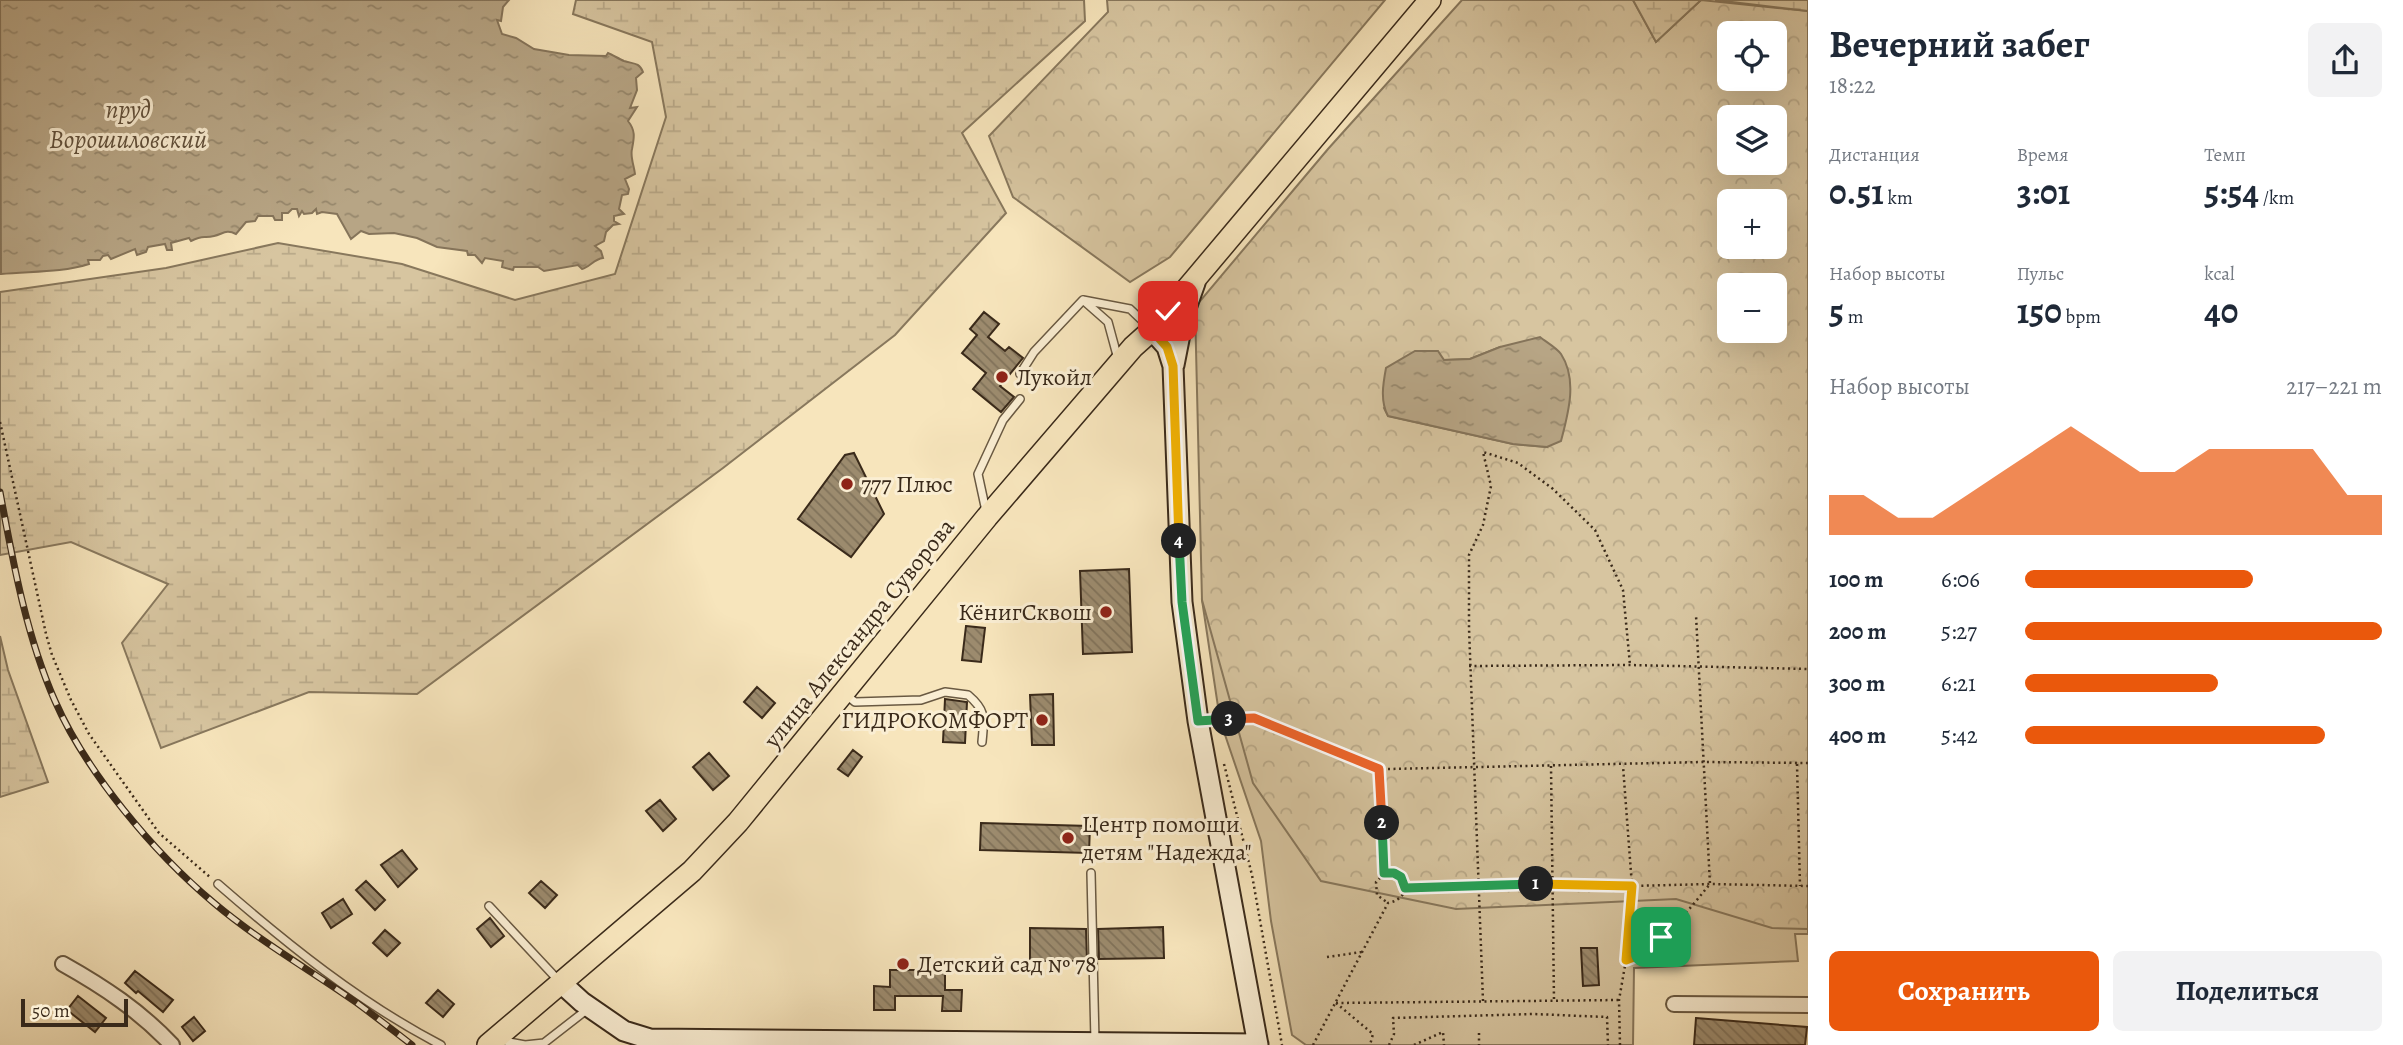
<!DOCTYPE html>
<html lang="ru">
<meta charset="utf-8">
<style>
body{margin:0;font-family:Alegreya,serif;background:#f2f2f3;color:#1f2937;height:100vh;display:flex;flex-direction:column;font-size:26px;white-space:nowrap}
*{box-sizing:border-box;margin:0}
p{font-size:23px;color:#747a83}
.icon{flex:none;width:38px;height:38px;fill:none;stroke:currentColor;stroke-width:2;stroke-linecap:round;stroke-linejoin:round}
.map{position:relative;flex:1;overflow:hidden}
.sheet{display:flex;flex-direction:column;background:#fff;width:595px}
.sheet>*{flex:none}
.buttons{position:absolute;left:1717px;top:21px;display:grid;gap:14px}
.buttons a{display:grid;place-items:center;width:70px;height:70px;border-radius:10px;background:#fff;box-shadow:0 7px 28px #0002;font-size:35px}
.scale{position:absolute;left:21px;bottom:18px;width:107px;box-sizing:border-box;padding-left:7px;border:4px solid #3a2a1a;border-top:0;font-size:19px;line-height:24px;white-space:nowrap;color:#3a2a1a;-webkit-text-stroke:5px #faeed3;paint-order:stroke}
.pin{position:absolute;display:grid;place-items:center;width:60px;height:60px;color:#fff;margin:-30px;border-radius:14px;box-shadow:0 4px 10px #0006}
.km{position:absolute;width:35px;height:35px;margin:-18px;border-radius:50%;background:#222;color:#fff;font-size:19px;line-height:35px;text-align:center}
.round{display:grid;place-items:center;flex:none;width:74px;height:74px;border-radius:10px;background:#f2f2f3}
.head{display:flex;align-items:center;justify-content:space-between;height:119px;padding:0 21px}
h1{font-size:38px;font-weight:700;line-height:52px}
.metrics{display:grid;grid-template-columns:repeat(3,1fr);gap:10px;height:119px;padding:7px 21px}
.metrics div{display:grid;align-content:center}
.metrics b{font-size:35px;font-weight:700}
.metrics small{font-size:19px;font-weight:400}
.metrics p{font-size:19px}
.chart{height:196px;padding:14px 21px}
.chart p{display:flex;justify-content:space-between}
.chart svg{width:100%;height:126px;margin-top:7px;fill:#ea580c;opacity:.7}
.primary-button{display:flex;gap:14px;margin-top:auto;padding:14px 21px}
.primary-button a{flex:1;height:80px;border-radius:10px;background:#ea580c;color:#fff;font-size:28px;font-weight:700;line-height:80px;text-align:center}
.primary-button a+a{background:#f2f2f3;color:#1f2937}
ul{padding:0 21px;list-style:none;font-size:23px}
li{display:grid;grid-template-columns:112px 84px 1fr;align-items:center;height:52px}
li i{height:18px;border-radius:9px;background:#ea580c}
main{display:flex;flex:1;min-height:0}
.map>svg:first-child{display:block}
.green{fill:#d7c5a0;stroke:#88785d;stroke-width:2}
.forest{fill:url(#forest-crowns);stroke:#88785d;stroke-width:2;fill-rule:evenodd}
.wetland{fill:url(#wetland-marsh);stroke:#88785d;stroke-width:2}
.water{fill:url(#water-ripples);stroke:#85745a;stroke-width:2}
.building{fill:url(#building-back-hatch);stroke:#3a2a1a;stroke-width:2}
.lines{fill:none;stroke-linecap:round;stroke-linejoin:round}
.lane-casing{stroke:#695942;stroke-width:10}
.street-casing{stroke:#695942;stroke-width:18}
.secondary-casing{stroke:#3a2a1a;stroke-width:23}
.primary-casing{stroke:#3a2a1a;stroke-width:24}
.path{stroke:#3a2a1a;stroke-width:2.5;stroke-dasharray:2 3.5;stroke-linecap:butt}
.lane{stroke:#faeed3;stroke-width:7}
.street{stroke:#faeed3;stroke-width:14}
.secondary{stroke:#faeed3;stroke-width:19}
.primary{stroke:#f7e5bc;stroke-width:21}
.rail-casing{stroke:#3a2a1a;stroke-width:7}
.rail{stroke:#faeed3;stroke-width:4.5;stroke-dasharray:13;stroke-linecap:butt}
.split-1-casing{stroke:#fff;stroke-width:14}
.split-2-casing{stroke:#fff;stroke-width:14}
.split-3-casing{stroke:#fff;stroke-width:14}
.split-4-casing{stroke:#fff;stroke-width:14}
.split-5-casing{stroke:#fff;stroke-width:14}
.split-1{stroke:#f5b400;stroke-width:9}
.split-2{stroke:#22a559;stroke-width:9}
.split-3{stroke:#f0652b;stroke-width:9}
.split-4{stroke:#22a559;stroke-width:9}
.split-5{stroke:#f5b400;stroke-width:9}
.poi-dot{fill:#8f2418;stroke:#faeed3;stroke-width:2.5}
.labels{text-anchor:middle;stroke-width:6;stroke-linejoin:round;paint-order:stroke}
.poi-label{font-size:24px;fill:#3a2a1a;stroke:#faeed3;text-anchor:start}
.street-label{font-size:24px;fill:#3a2a1a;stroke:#faeed3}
.water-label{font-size:26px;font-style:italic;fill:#604f3a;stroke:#faeed3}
</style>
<main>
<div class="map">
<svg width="1808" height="1045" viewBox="0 0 1808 1045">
<defs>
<pattern id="forest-crowns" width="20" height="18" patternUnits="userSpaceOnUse" patternTransform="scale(1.75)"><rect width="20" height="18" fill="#d7c5a0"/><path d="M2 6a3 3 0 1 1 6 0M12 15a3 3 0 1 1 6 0" fill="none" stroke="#b9a989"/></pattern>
<pattern id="wetland-marsh" width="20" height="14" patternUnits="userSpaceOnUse" patternTransform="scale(1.75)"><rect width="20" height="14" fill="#d7c5a0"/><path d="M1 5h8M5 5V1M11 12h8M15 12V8" fill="none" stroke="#b9a989"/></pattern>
<pattern id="water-ripples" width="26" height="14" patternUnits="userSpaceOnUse" patternTransform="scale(1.75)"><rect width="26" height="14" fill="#b7a585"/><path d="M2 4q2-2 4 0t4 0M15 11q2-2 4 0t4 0" fill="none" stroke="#96876c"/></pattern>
<pattern id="building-back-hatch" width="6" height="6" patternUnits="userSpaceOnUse" patternTransform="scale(1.75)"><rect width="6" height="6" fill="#9c8b6e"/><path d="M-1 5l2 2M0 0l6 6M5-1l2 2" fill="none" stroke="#80725a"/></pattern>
</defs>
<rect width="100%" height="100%" fill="#f7e5bc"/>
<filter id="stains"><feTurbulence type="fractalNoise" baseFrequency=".00286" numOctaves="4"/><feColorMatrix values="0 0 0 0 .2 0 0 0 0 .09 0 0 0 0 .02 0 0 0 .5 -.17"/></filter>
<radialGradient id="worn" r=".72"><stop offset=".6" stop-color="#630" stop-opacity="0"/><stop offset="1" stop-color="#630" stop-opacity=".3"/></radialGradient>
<!-- green -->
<path class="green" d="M1808,545V934H1795L1798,961L1634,968L1633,1045H1306L1292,1035L1271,921L1261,841L1220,720L1202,600L1252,606Z"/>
<!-- forest -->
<path class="forest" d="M1107,0H1385L1170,257L1130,282L1013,197L989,136L1108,12Z
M1462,0H1633L1656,42L1701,0L1808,11V929L1772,928L1676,899L1456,909L1321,881L1253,783L1202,600L1195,307L1328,149ZM1729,33H1774V79H1729ZM1729,117H1774V163H1729ZM1729,201H1774V247H1729ZM1729,285H1774V331H1729ZM1500,347L1547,447L1513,444L1388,416L1384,408L1444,360L1470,359Z"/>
<!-- wetland -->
<path class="wetland" d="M576,0H1084L1085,21L962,133L1006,213L895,335L723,468L417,694L309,692L161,748L122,643L168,584L71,542L0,555V292L166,268L278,243L402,264L515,300L615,274L666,117L652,42L573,14Z
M1633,0H1701L1656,42Z
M1715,0H1808V11Z
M0,636L8,670L48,782L0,797Z"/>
<!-- water -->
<path class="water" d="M0,0H509L503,7L501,21L497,20L502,34L516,38L534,49L569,55L606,56L608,53C613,55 619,59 624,61C633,64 639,62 643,72L636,78L637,90L630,108L637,107L628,121C636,131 634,138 632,149C630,156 634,166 635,174L625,179L629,189L628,194L622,195L619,209L624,214L614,216V221L619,224L613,225L606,232L604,241L595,246L601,251L603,258C594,259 590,267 582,269L578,265L544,271L538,267H514L513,270L502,267L503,261L485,258L482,263L475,255H468L467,251L437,247L417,238L394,233L369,234L361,231L351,239L337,214L322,212L317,214L316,209L312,213L304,214L302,211L299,216L297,209H292L288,213H282V220H275L273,216H258L255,221L246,222L236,234C226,229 223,234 214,236C203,239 205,234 191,241L189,238L171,243L172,250H167L165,244L148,247L146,252L137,255L135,249L111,259L108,255L103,256L100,260H88L89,264C61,273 30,271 1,274Z
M1540,337C1546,342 1557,348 1561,354C1578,380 1568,414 1561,441L1547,447L1513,444L1388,416C1380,401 1383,384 1386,368L1415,351H1438L1444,360L1470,359L1500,347Z"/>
<!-- building -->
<path class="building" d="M984,312L999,324L988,337L1005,351L1009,347L1023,358L1000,386L1014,397L1001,412L973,389L986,373L962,353L977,335L970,329Z
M854,453L884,514L851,557L798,519L845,455Z
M1129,569L1132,652L1083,654L1080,571Z
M966,626L985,628L981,662L962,660Z
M757,687L775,703L762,718L744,702Z
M1053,694L1054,745H1032L1030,695Z
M945,699L967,702L965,743L943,742Z
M853,750L862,757L848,776L838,769Z
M709,753L729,776L713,790L693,767Z
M660,800L676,819L663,831L646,811Z
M981,823L1090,826L1089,853L980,850Z
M402,850L417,869L398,887L381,865Z
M366,881L385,900L375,910L356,890Z
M541,881L557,895L545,908L529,893Z
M343,899L352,914L331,928L322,913Z
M490,918L504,936L491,947L477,929Z
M1163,927L1164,958L1099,959L1098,929Z
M1030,928L1086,929L1087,961H1030Z
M385,930L400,943L387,956L373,943Z
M1581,948H1597L1599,985L1583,986Z
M890,970H945V990H962L961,1011H942L943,996H895V1010H874V986L890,987Z
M135,971L173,1000L163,1012L138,991L136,993L125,983Z
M438,990L454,1004L443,1017L426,1003Z
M78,996L106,1018L95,1032L67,1010Z
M194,1017L205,1031L193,1041L182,1027Z
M1696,1018L1807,1027L1805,1045H1694Z"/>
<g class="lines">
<!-- lane casing -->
<g class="lane-casing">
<path id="lane" d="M1083,300L1108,322L1118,359
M1020,374L1034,352L1083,300L1130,309L1151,329
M986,511L978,474L1003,420L1020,399
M845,694L855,702L921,700L945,692L968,695C987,711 984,719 982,742
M1201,721L1253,718L1379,769
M1091,873L1095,1041
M218,884C287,944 360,1003 441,1045
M489,906L559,981
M499,1040L525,1045
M525,1045L544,1043L589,1008"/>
</g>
<!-- street casing -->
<g class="street-casing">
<path id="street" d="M63,964C104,987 140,1011 172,1045
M1674,1004L1808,1005"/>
</g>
<!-- secondary casing -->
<g class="secondary-casing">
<path id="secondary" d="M1152,330L1167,347L1173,366L1182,602L1198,721L1258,1045
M1174,365L1184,314L1195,283
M560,982L582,1002L624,1031L650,1039L1258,1044"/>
</g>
<!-- primary casing -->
<g class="primary-casing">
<path id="primary" d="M488,1045L692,871L738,822L987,517L1133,347L1152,330L1196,278L1430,0"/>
</g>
<!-- path -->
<path class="path" d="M0,422L46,634L52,655L71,700L89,734L159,833L211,878
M1469,666L1630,665L1808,669
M1224,764L1252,875L1282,1045
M1797,764L1800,886
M1551,766L1554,1000
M1388,769L1703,762L1808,763
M1380,778L1384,874
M1405,888L1552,883L1632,886L1710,884L1808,886
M1327,957L1362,952
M1626,960C1660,947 1687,912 1710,884L1696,615
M1483,1001L1469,628V555L1483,525L1491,486L1483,452L1518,463L1553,489L1595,530L1623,590L1630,665
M1336,1003L1619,1000
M1336,1003L1373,1034L1370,1045
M1479,1033V1045
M1313,1045L1388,903C1414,898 1409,869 1384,874L1376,882L1377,895L1388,903
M1389,1045L1394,1034L1393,1018L1533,1014L1607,1017L1608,1045
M1414,1045L1443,1032L1444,1045
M1620,1045L1619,1000L1626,960L1632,886L1623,766"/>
<!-- lane -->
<use href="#lane" class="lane"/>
<!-- street -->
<use href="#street" class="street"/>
<!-- secondary -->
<use href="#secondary" class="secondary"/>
<!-- primary -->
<use href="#primary" class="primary"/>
<!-- rail casing -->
<g class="rail-casing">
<path id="rail" d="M0,492C13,562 26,635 55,701C86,772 154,853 214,903C259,941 310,970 357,1003C376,1017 394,1031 412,1045"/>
</g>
<!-- rail -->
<use href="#rail" class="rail"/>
</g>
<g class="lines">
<!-- split-1 casing -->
<g class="split-1-casing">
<path id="split-1" d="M1536,884L1632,886L1626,960L1639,955L1661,937"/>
</g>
<!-- split-2 casing -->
<g class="split-2-casing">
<path id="split-2" d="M1382,823L1384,873H1394L1401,877L1405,888L1536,884"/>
</g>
<!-- split-3 casing -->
<g class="split-3-casing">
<path id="split-3" d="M1229,719L1254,718L1379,769L1382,823"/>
</g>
<!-- split-4 casing -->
<g class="split-4-casing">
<path id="split-4" d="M1179,541L1182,602L1198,721L1229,719"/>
</g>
<!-- split-5 casing -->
<g class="split-5-casing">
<path id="split-5" d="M1168,311L1152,330L1167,347L1173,366L1179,541"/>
</g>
<!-- split-1 -->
<use href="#split-1" class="split-1"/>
<!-- split-2 -->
<use href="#split-2" class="split-2"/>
<!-- split-3 -->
<use href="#split-3" class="split-3"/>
<!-- split-4 -->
<use href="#split-4" class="split-4"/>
<!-- split-5 -->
<use href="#split-5" class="split-5"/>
</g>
<!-- markers -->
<g class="poi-dot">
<circle cx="1002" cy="377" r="7"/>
<circle cx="847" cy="484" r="7"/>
<circle cx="1106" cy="612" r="7"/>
<circle cx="1042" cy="720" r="7"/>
<circle cx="1068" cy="838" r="7"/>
<circle cx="903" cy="964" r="7"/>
</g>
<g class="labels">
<!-- poi labels -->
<g class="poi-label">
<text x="1016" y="385">Лукойл</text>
<text x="861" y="492">777 Плюс</text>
<text x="1092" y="620" text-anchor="end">КёнигСквош</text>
<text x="1028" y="728" text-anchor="end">ГИДРОКОМФОРТ</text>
<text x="1082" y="832">Центр помощи<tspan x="1082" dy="28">детям "Надежда"</tspan></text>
<text x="917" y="972">Детский сад № 78</text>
</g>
<!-- street labels -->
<g class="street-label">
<text transform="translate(859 633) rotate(-51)" y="8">улица Александра Суворова</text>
</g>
<!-- water labels -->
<g class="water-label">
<text x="128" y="118">пруд<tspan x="128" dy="30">Ворошиловский</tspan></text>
</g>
</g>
<rect width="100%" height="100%" filter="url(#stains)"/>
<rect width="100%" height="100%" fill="url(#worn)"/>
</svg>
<div class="buttons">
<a><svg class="icon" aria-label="locate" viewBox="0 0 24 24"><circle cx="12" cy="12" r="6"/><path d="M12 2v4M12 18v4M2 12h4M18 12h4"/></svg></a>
<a><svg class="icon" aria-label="layers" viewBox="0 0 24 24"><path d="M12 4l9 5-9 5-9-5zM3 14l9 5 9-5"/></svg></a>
<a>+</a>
<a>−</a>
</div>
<div class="scale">50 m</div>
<div class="pin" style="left:1661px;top:937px;background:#1e9e55"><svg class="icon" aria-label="arrive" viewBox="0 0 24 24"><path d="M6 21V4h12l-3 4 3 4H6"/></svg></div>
<div class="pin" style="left:1168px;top:311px;background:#d93025"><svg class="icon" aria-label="check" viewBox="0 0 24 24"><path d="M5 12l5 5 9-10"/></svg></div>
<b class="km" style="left:1536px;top:884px">1</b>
<b class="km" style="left:1382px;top:823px">2</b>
<b class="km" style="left:1229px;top:719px">3</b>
<b class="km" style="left:1179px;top:541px">4</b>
</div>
<section class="sheet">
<div class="head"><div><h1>Вечерний забег</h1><p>18:22</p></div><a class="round"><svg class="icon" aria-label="share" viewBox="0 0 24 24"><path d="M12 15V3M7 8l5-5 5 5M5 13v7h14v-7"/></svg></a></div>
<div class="metrics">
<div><p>Дистанция</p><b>0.51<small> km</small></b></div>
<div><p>Время</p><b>3:01</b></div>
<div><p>Темп</p><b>5:54<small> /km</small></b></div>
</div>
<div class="metrics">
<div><p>Набор высоты</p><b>5<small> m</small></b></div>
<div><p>Пульс</p><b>150<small> bpm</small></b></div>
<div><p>kcal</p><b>40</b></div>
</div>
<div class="chart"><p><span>Набор высоты</span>217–221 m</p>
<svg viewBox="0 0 160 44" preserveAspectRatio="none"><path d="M0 44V30L10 30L20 38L30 38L40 30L50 22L60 14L70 6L80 14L90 22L100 22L110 14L120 14L130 14L140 14L150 30L160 30V44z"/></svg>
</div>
<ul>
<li><b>100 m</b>6:06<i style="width:64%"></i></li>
<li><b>200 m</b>5:27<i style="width:100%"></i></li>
<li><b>300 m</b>6:21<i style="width:54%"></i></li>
<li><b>400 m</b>5:42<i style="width:84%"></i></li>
</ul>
<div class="primary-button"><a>Сохранить</a><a>Поделиться</a></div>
</section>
</main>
